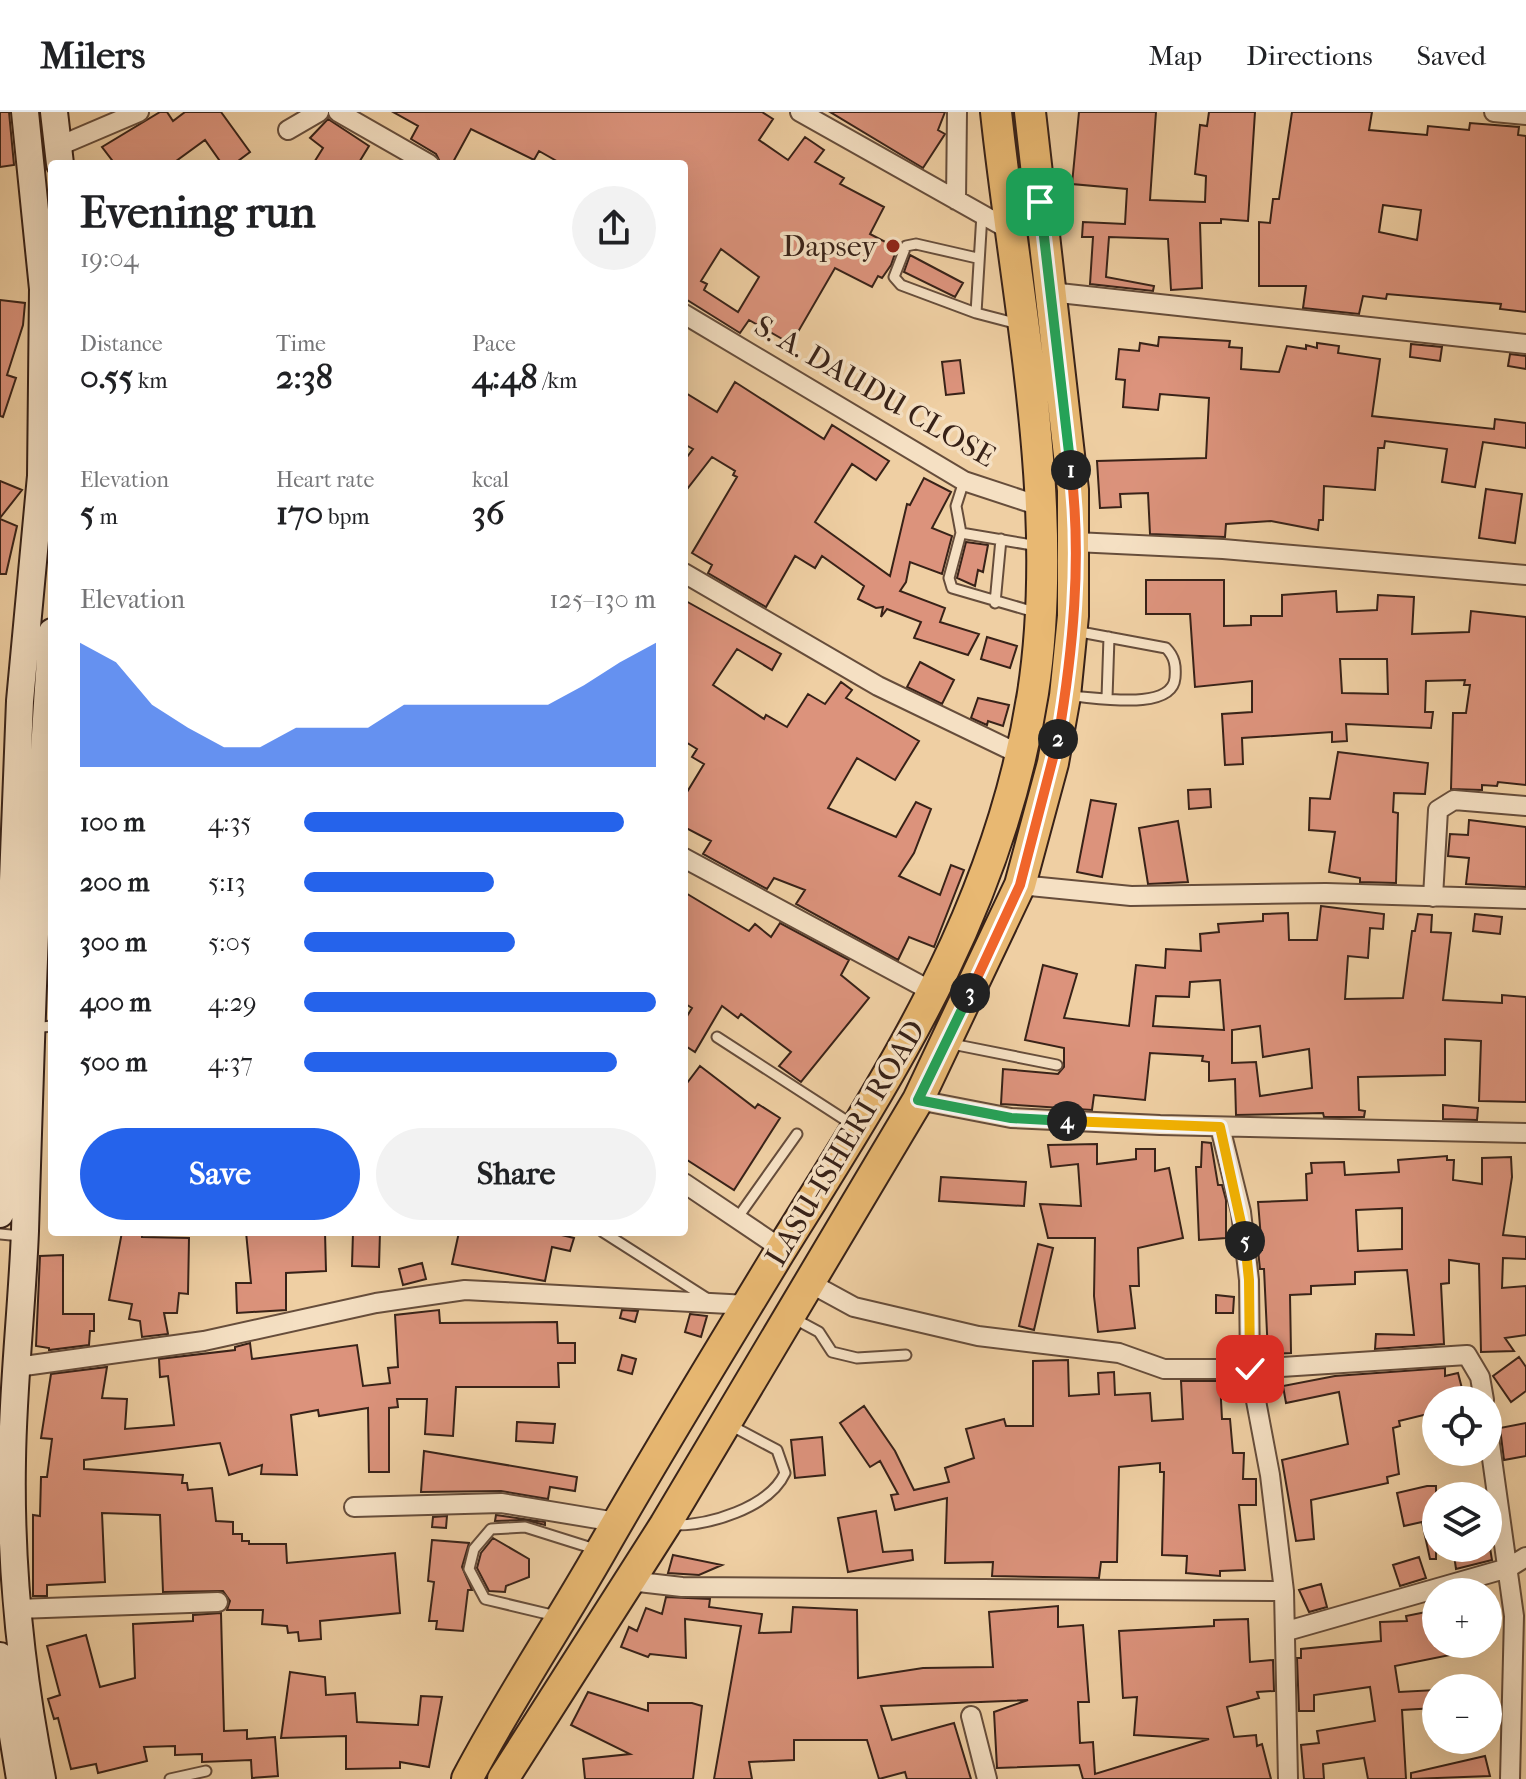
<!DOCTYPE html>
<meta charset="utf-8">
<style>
body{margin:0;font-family:"IM FELL French Canon",serif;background:#f2f2f2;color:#202124;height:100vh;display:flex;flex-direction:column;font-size:30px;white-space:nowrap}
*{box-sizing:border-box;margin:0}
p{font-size:26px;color:#757577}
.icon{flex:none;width:44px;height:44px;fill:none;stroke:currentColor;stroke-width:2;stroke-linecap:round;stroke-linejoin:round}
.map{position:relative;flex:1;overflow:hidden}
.sheet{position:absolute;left:48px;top:48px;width:640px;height:1076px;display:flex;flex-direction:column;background:#fff;border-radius:8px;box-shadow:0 8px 32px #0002}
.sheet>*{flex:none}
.fabs{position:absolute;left:1422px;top:1274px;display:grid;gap:16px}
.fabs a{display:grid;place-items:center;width:80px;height:80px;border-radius:50%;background:#fff;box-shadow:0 8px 32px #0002;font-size:40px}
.pin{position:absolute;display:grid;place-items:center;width:68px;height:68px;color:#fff;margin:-34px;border-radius:16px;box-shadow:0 4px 12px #0006}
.km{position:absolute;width:40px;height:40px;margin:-20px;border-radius:50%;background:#222;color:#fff;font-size:22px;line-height:40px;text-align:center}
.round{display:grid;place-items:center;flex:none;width:84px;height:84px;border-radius:42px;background:#f2f2f2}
.head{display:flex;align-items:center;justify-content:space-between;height:136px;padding:0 32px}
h1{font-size:44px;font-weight:800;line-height:60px}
.stats{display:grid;grid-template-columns:repeat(3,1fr);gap:12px;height:136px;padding:8px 32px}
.stats div{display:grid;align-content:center}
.stats b{font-size:34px;font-weight:800}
.stats small{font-size:22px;font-weight:400}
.stats p{font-size:22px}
.chart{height:224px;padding:16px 32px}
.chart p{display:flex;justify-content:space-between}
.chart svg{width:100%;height:144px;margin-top:8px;fill:#2563eb;opacity:.7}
.button{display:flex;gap:16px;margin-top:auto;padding:16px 32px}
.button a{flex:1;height:92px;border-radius:48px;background:#2563eb;color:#fff;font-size:32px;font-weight:800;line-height:92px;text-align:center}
.button a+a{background:#f2f2f2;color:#202124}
ul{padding:0 32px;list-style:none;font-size:26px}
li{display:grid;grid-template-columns:128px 96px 1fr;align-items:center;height:60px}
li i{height:20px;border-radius:10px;background:#2563eb}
header{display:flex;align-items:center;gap:48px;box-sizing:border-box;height:112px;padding:0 40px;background:#fff;border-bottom:2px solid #e0e0e0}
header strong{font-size:38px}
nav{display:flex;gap:44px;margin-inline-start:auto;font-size:28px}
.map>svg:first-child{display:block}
.building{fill:#dc937c;stroke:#382218;stroke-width:2;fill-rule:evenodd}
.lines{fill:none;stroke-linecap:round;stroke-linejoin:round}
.lane-casing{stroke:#664d3b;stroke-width:13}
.street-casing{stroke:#664d3b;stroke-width:22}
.secondary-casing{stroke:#382218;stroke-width:30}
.primary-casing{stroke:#382218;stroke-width:34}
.lane{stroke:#f5e0c3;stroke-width:9}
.street{stroke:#f5e0c3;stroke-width:18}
.secondary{stroke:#f5e0c3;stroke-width:26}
.primary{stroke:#e8b872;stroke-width:30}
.split-1-casing{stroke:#fff;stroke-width:16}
.split-2-casing{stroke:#fff;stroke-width:16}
.split-3-casing{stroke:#fff;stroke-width:16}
.split-4-casing{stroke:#fff;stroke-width:16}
.split-5-casing{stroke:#fff;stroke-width:16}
.split-6-casing{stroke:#fff;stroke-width:16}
.split-1{stroke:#22a559;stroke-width:10}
.split-2{stroke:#f0652b;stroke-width:10}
.split-3{stroke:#f0652b;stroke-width:10}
.split-4{stroke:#22a559;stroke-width:10}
.split-5{stroke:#f5b400;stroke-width:10}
.split-6{stroke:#f5b400;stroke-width:10}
.poi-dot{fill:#8f2418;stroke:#f5e0c3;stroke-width:3}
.labels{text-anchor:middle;stroke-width:7;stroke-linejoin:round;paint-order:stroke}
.poi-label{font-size:30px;fill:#382218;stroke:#f5e0c3;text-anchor:end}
.street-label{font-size:30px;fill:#382218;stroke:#f5e0c3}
</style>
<header>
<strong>Milers</strong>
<nav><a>Map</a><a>Directions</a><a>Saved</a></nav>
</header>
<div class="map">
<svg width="1526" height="1667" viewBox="0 0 1526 1667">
<rect width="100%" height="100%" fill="#efcfa3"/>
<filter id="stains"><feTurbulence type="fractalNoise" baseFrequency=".0025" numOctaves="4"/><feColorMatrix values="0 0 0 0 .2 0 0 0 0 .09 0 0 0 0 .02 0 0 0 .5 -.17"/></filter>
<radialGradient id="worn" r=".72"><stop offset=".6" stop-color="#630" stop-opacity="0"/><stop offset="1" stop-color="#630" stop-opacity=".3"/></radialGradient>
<!-- building -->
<path class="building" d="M0,0H9L14,53L0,55Z
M160,0H167L173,9L185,0H221L250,40L234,52H222L205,28L172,52H115L102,35Z
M393,0H762L773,7L759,28L788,48L805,25L824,38L815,50L844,66L840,72L884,95L870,122L897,136L891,153L882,166L878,164L872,175L835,156L791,232L749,208L740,221L684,186V52H562L539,39L534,48L471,17L452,52H441L436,42L411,27L418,14ZM721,137L759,165L738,200L704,178L707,172L701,169Z
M830,0H945L938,18L945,22L923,56Z
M1079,0H1156L1150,88L1205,90L1206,64L1195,62L1200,13L1207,14L1209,0H1255L1248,109L1221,107V111H1200L1202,176L1171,178L1168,127L1109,125L1106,165L1154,174L1153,179L1090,172L1093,125H1082L1083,110L1125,112L1127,77L1072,72Z
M1292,0H1372L1369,18L1427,23L1428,14L1469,18L1470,11L1519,15L1518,23L1526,24V200L1500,197L1501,192L1387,182L1386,187L1363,184L1359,202L1303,196L1306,174H1259V110L1270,111L1273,87H1279ZM1383,93L1421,98L1417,128L1379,120Z
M328,7L369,34L358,52H313L323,36L310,26Z
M910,143L963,171L955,185L904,160Z
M0,188L25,191L23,213L7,263L16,266L3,305L0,304Z
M1159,225L1230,229L1229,235L1242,236L1241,257L1279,260L1287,234L1306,237V233L1317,236V231L1339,234L1338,241L1380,247L1372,304L1494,317L1495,307L1526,311V336L1483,330L1475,375L1442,370L1447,337L1385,329L1384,336H1378L1375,378L1324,374L1323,408H1319L1318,418L1271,409L1226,412L1225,425L1150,422L1148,381L1120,382L1121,395L1100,396L1097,349L1206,346L1209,286L1160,282L1158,298L1123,295L1125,268L1116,267L1119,237L1139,239L1140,231L1158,234Z
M1411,232L1442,235L1440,249L1410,245Z
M1510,242L1526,244V257L1508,254Z
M960,248L964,281L946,283L942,250Z
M735,270L824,327L832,313L889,349L876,368L852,352L815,410L890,464L907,392L910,393L924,366L951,380L932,416L952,424L942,462L910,450L906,470L900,479L945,496L940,510L979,522L968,543L914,526L921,510L887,497L881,505L883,495L876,496L858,487L864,474L822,444L815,456L795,444L766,495L708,461L712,453L692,441L737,365L733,363L735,359L712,345L684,381V349L693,337L684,332V280L717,300Z
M0,369L22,378L0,406Z
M1486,377L1522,382L1515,431L1479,426Z
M0,407L17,414L6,462H0Z
M966,430L988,433L983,460L978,458L975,474L957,466Z
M1146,468H1224V514L1251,513V504H1282V483L1336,479L1337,500L1377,498L1378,483L1414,485L1412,522L1469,520L1471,499L1526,505V673L1498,670L1497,674L1482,673V678L1451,677L1453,601H1466L1470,573H1464L1465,568L1426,569L1425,600H1433L1431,616L1346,612L1347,629L1332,630V620L1242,626L1243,652L1225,653L1222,602L1252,600V569L1195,575L1190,502H1146ZM1340,547H1387L1388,582L1342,581Z
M684,488L781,542L772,558L737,537L713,573L764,607L766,603L787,615L808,582L825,592L841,570L852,578L846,586L919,629L895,668L857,646L828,696L896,725L916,690L931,697L914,741L899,764L940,783L951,753L964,758L934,835L909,825L898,848L796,792L805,778L774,766L767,777L703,742L711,729L684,715V685L704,652L692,645L697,637L684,629Z
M987,525L1017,534L1010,556L981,547Z
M920,550L954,568L942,592L907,575Z
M978,586L1009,593L1003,614L988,609L987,613L971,606Z
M1338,640L1428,651L1425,682L1394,681L1393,700L1398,701L1396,771L1360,770V766L1329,760L1335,720L1309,718L1310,686L1330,687Z
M1210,677L1211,695L1189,697L1188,678Z
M1091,688L1116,692L1102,765L1077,760Z
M1469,708L1526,715V775L1466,772L1469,746L1448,744L1450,722L1468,723Z
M1178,709L1188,770L1148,772L1139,716Z
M684,780L749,819L755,812L771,825L780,811L849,848L841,863L869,886L801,970L779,954L791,940L741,902L738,906L722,894L695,940L684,933V909L692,896L684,891Z
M1321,794L1384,802L1383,817L1370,816L1368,846L1348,844L1345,887L1403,886L1412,819H1415L1418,802L1432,803L1431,820L1451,821L1443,888L1502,891V883L1526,885V990L1479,989L1481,929L1445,927V963L1358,965L1359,998L1365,999L1364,1005H1324L1323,1001L1236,1003L1235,967L1209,969V950L1202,949L1203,944L1150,941L1145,988L1094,983L1092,998L1001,992L1003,957L1058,962L1064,955V936L1025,928L1043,853L1077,862L1064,906L1129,914L1136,853L1165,856L1166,837L1201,839L1200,822L1219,820L1218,812L1263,809V802L1288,801L1289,828H1317ZM1220,868L1224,918L1153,914L1156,884L1189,885L1190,870ZM1260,914L1263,945L1309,937L1312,976L1260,984L1256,950L1232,951V918Z
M1475,802L1502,805L1500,822L1473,819Z
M700,954L755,996L758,992L780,1006L734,1078L684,1046V975Z
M1443,993L1478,996L1477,1008L1443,1007Z
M1202,1030L1211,1031L1218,1073H1222L1226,1088V1126L1199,1128L1196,1055H1201Z
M1097,1032V1052L1136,1047V1037H1155V1059L1169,1056L1183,1126L1138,1136L1139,1174H1130L1135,1216L1098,1220L1094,1184L1095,1126H1048L1040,1092L1081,1094L1078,1052L1051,1055L1048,1033Z
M1447,1044V1048H1454L1453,1068L1482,1072V1046L1511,1045L1512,1065L1503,1123L1526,1125V1147L1503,1146L1502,1176L1526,1174V1223L1505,1226L1514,1239L1481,1240L1479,1152L1449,1148V1171L1441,1172L1444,1232L1375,1237L1376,1222L1414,1223L1407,1158L1355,1160V1172L1311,1174V1182L1290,1183L1291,1241L1268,1242L1264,1157H1260L1258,1138H1262L1258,1090L1307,1088L1306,1062L1312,1061L1311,1051L1344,1050L1345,1063L1399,1060L1398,1048ZM1402,1096V1137L1358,1139L1356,1098Z
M941,1065L1026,1070L1024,1094L939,1089Z
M122,1120H142V1125L189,1126L188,1182L179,1181L177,1201H164L168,1222L142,1225L140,1209L129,1207L132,1192L109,1188Z
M246,1120H325L326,1159L286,1161V1198L237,1201L236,1171H251Z
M353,1120H380L379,1155L352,1154Z
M459,1120H549L574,1126L570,1139L552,1135L545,1169L452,1152Z
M1038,1132L1053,1136L1034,1218L1019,1214Z
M63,1143V1202H94V1219H90L89,1233L49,1238V1236L36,1234L40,1144Z
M422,1151L426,1167L403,1173L399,1157Z
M1216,1183L1234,1185L1233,1201H1216Z
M439,1198L440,1211L557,1210L558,1231H575V1251H558L559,1275H456L453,1324L425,1322L427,1287H397L398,1295L389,1296V1360H369L368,1296L319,1304L318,1298L291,1303L297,1363L261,1362L262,1353L229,1363L220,1331L84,1348V1357L183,1363L182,1371H187L188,1378L212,1376L216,1409L233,1410V1422H242V1429H249V1432H286L287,1451L395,1441L400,1501L320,1509L321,1527L299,1529L298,1520L288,1521L287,1514L262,1512L263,1498H227L230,1489L223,1479L163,1480L160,1403L102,1401L105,1470L47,1473V1484H33V1403L40,1404L41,1365H47L52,1327L41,1326L51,1262L107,1255L102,1286L127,1287L125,1317L174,1313L168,1264L160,1265L159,1247L235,1238V1235L250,1231L252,1247L357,1233L363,1274L390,1271L388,1256L398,1255L395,1203Z
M622,1198L638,1199L635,1210L620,1206Z
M690,1202L707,1204L701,1225L685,1220Z
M622,1243L636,1247L632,1262L618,1258Z
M1519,1245L1526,1255V1279L1511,1290L1493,1264Z
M1068,1248L1069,1284L1099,1282L1098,1261L1114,1260L1115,1283L1150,1281L1152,1309L1183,1307L1181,1269H1220L1222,1307H1230L1233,1341H1244L1243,1367H1256V1393H1239L1245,1458L1220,1459V1464L1186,1461L1187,1444L1162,1443L1164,1360H1160V1351L1119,1355L1117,1450H1101L1099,1466L992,1464L993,1450L945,1451L947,1386L895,1398L891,1383L898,1382L880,1349L870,1355L840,1311L864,1294L895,1339L914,1378L949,1370L945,1356L974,1346L966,1317L1004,1307L1006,1314H1033V1249Z
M1445,1256V1264L1458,1261L1465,1288H1436V1300L1399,1309L1400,1314L1393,1316L1399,1362L1387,1365L1388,1371L1311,1388L1314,1427L1296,1429L1282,1348L1348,1332L1339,1280L1286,1291L1283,1274L1335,1264Z
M517,1310L555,1312L553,1331L516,1329Z
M1526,1311V1344L1504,1348L1500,1316Z
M822,1325L825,1363L795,1366L791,1328Z
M424,1339L577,1365L575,1379L550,1375L548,1387L501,1379L421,1380Z
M1427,1374H1436V1447H1430L1422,1410L1404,1414L1397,1381Z
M876,1399L883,1440L912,1438L913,1448L848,1460L838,1406Z
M496,1403L545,1410V1413L525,1408L495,1409Z
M447,1404L446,1416L432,1415L433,1405Z
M493,1426L529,1447V1465L506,1474L505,1480L489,1479L477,1456L481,1441Z
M432,1428L469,1431L462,1455L472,1478H468L463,1519L436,1517L437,1509H429L434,1470L428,1469Z
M1453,1436H1490L1492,1448L1456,1457Z
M673,1443L722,1453L699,1463L668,1461Z
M1419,1445L1426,1466L1400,1474L1393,1453Z
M1321,1472L1327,1495L1309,1500L1299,1478Z
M666,1485L710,1487L709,1495L762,1502L759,1521L791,1520L793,1495L857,1498L858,1566L923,1556L993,1555L989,1500L1058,1494V1515L1083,1513L1089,1590H1078L1080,1631L1093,1630L1095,1662L1209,1627L1134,1623L1137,1585L1123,1586L1119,1519L1214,1514V1508L1248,1507L1250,1550L1273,1548L1274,1579L1257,1580L1259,1586L1227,1595L1234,1625L1256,1623L1257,1634L1262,1632L1271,1667H1083L1079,1653L997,1656L994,1600L1028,1588L881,1594L892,1628L954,1611L971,1667H907L905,1660L879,1667L867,1628H794V1648L749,1650L752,1667H714L741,1514L685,1507L686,1546L650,1542L648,1545L621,1535L629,1515L637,1519L646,1496L662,1502Z
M1436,1498V1532H1469L1470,1539L1395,1554L1399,1580L1436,1578V1596L1402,1598L1406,1667H1368L1364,1646L1323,1652L1324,1667H1304L1301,1633L1319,1631L1317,1619L1375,1609L1370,1575L1314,1583V1599H1299L1297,1546H1301V1537L1381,1529L1380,1510L1407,1509L1406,1504Z
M221,1501L224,1619L247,1618V1627L275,1625L278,1664L252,1666L251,1648L202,1650V1642L175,1643V1634L144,1635L147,1649L98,1661L96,1652L71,1657L58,1606L54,1607L48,1587L60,1583L47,1534L86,1523L100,1575L135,1566L133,1512L193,1509V1503Z
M290,1560L325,1565L326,1583L355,1581L357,1610L418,1613L421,1584L442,1585L429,1655L400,1650V1656L346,1657V1624L281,1626Z
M588,1580L648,1599V1591H692L702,1594L693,1667H585L583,1647L630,1642L571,1613Z
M1485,1644L1490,1664L1411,1667V1661Z"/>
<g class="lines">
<!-- lane casing -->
<g class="lane-casing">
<path id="lane" d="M977,146L916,132L906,134L894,165L901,173L976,201L1018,212
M976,201L982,102
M961,421L956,394L964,369
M995,491L1001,427
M1038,501L952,476L949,466L961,421L1038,434
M1070,584C1095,585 1172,600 1175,566C1176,554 1175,545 1166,536L1075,519
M1107,586L1109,525
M33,916L52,914
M717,925L853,1013
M952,932L1057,953
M736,1108L797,1022
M603,1120L708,1187
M0,1122L21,1124
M793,1206L819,1220L832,1240L857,1246L906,1243
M672,1413C708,1414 769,1396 785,1361L777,1338L730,1313
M556,1504L485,1487L469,1457L474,1437L491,1417L525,1415L598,1438
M170,1667L206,1659"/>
</g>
<!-- street casing -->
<g class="street-casing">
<path id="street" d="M338,0L429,52
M800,0L1008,117
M1494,0L1526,3
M288,18L319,0
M59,34L139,0
M956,88L957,0
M1050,180L1526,232
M684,202L964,369L1043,395
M1075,430L1223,437L1526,463
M684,461L878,574L1021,643
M684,746L935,881
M1020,773L1131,784L1326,781L1526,787
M1433,785L1438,698L1454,688L1526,694
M918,988L1011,1006L1160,1013L1526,1021
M1220,1015L1241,1100L1249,1168L1250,1257L1270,1363L1284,1479L1288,1667
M684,1071L782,1137
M810,1171L854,1195L978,1224L1119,1241L1164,1257H1250L1467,1243L1480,1265L1484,1288
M17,1255L204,1229L376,1191L465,1178L748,1193
M1488,1318L1514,1504L1510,1667
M354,1395L501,1391L616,1410
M630,1469L682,1475L1284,1479
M17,1497L218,1490
M1287,1519L1508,1456L1526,1445
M971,1604L987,1667"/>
</g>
<!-- secondary casing -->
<g class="secondary-casing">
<path id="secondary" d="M54,0L60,52
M0,1102L20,589L41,364L43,177L25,0
M0,1544L20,1667
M42,1667C21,1562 10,1456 12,1348C13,1272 22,1195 25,1119C31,919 37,719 52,520"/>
</g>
<!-- primary casing -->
<g class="primary-casing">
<path id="primary" d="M467,1667C508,1589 557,1516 601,1439C658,1339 719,1240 779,1141C892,959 999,798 1033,581C1062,393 1016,188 996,0
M503,1667L665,1413L918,988L1020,773L1053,651L1065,584L1073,504V378L1030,0"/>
</g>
<!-- lane -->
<use href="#lane" class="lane"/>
<!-- street -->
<use href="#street" class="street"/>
<!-- secondary -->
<use href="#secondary" class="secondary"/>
<!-- primary -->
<use href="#primary" class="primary"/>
</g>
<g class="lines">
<!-- split-1 casing -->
<g class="split-1-casing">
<path id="split-1" d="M1040,90L1071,358"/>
</g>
<!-- split-2 casing -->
<g class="split-2-casing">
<path id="split-2" d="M1058,627C1073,539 1082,447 1071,358"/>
</g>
<!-- split-3 casing -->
<g class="split-3-casing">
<path id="split-3" d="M970,881L1020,773L1058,627"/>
</g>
<!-- split-4 casing -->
<g class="split-4-casing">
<path id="split-4" d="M970,881L918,988L1011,1006L1067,1009"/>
</g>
<!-- split-5 casing -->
<g class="split-5-casing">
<path id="split-5" d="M1067,1009L1220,1015L1245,1129"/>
</g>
<!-- split-6 casing -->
<g class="split-6-casing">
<path id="split-6" d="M1245,1129L1249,1168L1250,1257"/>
</g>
<!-- split-1 -->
<use href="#split-1" class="split-1"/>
<!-- split-2 -->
<use href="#split-2" class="split-2"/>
<!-- split-3 -->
<use href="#split-3" class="split-3"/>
<!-- split-4 -->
<use href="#split-4" class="split-4"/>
<!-- split-5 -->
<use href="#split-5" class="split-5"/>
<!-- split-6 -->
<use href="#split-6" class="split-6"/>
</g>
<!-- markers -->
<circle class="poi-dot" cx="893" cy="134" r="8"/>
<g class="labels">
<!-- poi labels -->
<g class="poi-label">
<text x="877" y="144">Dapsey</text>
</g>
<!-- street labels -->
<g class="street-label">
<text transform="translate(875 279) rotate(30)" y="10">S. A. DAUDU CLOSE</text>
<text transform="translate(845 1031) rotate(-59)" y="10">LASU-ISHERI ROAD</text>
</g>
</g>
<rect width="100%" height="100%" filter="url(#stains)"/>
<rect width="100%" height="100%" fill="url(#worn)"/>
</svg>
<div class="fabs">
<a><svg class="icon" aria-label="locate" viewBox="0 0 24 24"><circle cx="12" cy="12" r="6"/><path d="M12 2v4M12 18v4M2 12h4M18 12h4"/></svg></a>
<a><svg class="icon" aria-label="layers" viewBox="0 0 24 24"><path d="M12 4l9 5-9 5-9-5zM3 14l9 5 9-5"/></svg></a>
<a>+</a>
<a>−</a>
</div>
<div class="pin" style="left:1040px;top:90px;background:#1e9e55"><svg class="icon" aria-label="arrive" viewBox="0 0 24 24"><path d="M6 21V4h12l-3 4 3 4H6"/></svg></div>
<div class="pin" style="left:1250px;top:1257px;background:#d93025"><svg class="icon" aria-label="check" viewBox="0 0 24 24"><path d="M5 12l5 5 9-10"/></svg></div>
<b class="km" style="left:1071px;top:358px">1</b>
<b class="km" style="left:1058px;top:627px">2</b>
<b class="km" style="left:970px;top:881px">3</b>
<b class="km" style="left:1067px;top:1009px">4</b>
<b class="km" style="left:1245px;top:1129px">5</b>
<section class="sheet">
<div class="head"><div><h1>Evening run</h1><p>19:04</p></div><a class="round"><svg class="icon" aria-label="share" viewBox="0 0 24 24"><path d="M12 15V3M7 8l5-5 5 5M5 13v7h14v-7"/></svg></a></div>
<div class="stats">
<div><p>Distance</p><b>0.55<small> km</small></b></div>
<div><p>Time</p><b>2:38</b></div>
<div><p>Pace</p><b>4:48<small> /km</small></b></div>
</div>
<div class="stats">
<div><p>Elevation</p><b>5<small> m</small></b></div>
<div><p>Heart rate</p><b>170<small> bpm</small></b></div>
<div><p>kcal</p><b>36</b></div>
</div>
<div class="chart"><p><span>Elevation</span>125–130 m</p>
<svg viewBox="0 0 160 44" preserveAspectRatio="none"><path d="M0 44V6L10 12L20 25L30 32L40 38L50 38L60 32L70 32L80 32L90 25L100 25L110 25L120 25L130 25L140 19L150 12L160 6V44z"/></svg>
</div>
<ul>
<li><b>100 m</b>4:35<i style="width:91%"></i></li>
<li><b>200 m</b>5:13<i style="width:54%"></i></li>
<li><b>300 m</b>5:05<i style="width:60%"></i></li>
<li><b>400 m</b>4:29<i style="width:100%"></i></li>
<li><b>500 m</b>4:37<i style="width:89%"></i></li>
</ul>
<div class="button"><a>Save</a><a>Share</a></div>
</section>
</div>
